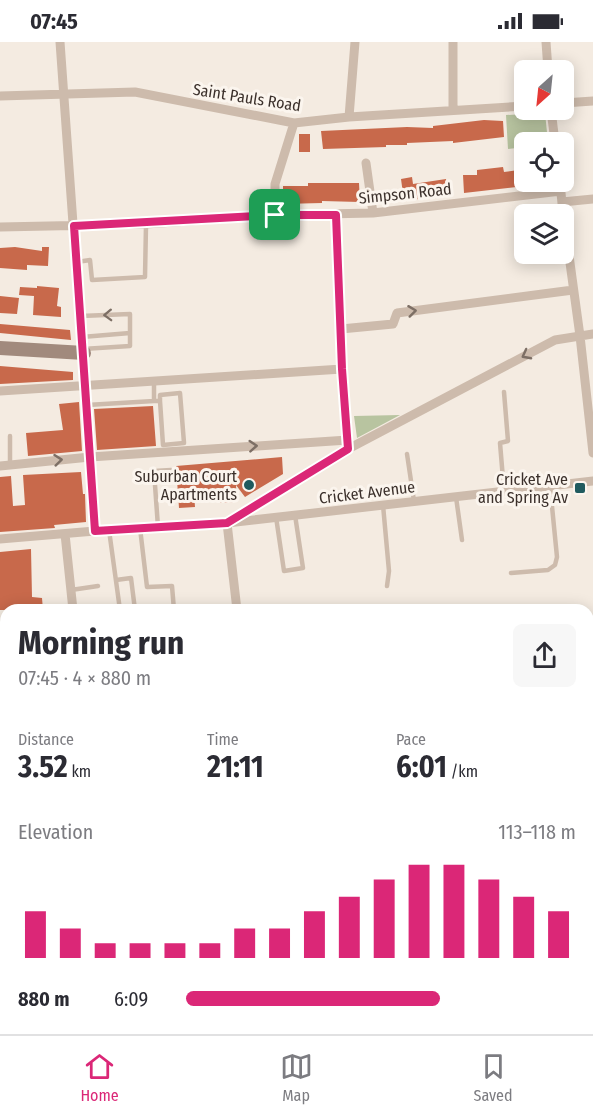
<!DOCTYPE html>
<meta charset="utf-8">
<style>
body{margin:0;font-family:"Fira Sans Condensed",sans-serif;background:#f7f7f7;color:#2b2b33;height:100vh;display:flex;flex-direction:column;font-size:22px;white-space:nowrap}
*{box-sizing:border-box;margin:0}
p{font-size:20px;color:#7c7c81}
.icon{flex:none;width:33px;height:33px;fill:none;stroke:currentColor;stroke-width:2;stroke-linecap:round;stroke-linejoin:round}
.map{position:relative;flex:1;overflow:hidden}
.drawer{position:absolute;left:0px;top:562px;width:594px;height:430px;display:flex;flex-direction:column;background:#fff;border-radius:18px 18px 0 0;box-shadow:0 3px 15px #0003}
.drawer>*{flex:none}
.needle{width:39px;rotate:207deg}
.tools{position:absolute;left:514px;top:18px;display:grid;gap:12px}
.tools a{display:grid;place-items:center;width:60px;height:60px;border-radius:9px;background:#fff;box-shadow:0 3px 15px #0003;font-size:30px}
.pin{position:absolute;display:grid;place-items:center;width:51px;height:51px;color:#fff;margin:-26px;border-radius:12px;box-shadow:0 3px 9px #0006}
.round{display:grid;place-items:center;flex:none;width:63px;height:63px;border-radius:9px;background:#f7f7f7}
.summary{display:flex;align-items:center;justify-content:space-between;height:102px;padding:0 18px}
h1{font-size:33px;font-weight:700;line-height:45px}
.metrics{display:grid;grid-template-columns:repeat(3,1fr);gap:9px;height:102px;padding:6px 18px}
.metrics div{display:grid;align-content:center}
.metrics b{font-size:30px;font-weight:700}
.metrics small{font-size:16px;font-weight:400}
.metrics p{font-size:16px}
.chart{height:168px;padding:12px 18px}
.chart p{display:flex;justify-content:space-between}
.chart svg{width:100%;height:108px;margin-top:6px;stroke:#db2777;stroke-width:6}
ul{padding:0 18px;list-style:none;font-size:20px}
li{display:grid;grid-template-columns:96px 72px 1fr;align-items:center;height:45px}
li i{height:15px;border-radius:8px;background:#db2777}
.status{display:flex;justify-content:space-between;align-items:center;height:42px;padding:0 30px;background:#fff;direction:ltr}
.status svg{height:16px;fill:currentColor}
.tabs{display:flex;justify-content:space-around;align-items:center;height:84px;border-top:2px solid #e1e1e2;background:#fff;font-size:16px;color:#7c7c81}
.tabs a{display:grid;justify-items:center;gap:3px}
.tabs .on{color:#db2777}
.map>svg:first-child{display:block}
.green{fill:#b8c4a0}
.building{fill:#c8694b}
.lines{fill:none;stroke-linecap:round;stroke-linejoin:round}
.lane{stroke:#cdbbac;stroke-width:4.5}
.street{stroke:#cdbbac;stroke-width:9}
.secondary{stroke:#a18a7d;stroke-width:14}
.highway{stroke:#5c4a42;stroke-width:16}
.oneway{stroke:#7d6f65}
.route-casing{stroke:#fff;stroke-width:12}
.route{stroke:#db2777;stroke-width:8}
.poi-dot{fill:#1f5a5e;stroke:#fbf5ee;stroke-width:2}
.labels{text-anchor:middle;stroke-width:6;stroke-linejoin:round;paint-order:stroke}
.street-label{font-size:16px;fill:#3b302b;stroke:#fbf5ee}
.poi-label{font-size:16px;fill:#3b302b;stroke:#fbf5ee;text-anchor:end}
</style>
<div class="status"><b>07:45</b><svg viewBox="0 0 49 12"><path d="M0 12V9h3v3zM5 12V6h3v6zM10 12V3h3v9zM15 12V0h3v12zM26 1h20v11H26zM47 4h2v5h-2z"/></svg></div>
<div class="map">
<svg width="593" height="992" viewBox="0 0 593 992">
<rect width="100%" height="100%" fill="#f4ebe1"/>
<!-- green -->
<path class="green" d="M545,71L548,100H525V105L508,107L506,73Z
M400,373L357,396L354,374Z
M588,675H593V883H588Z"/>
<!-- building -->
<path class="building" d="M484,78L503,79L504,95L453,101V99L407,101V103H386V105L323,107L321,89L407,85L433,86V84Z
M299,92H310V110H299Z
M503,125L504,130L525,127V144L464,151L463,133H477V128Z
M412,135L413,142L446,137L448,153L404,159L401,137Z
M308,141H359L360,160L322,159V161L283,162V144H308Z
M15,205L42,209V205H49L48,224L27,223V228L0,226V206Z
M37,244L59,246L57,264L61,265V275L33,273L34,254L19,253L20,245L37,246Z
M0,254L19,256L17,272L0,271Z
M0,282L70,288L71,298L0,291Z
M0,324L73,330V338L0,342Z
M79,360L82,409L28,414L26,391L63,388L59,362Z
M153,364L156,404L97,408L94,367Z
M282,415L283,432L245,455L236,443L237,460L220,461L219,451L194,452L195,465L179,466L176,424Z
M81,430L83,452H85L86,480L54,483L55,486L0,490V435L11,434L13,464L25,463L23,433Z
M31,507L32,555L42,556L43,568H0V510Z"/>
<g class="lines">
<!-- lane -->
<path class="lane" d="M77,220L90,218L92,238L145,235L146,183
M81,274L130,272V304L83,307
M82,295L130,291
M504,350L508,399L500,401L504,449
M154,359H160L163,403L184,401L180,351L160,353V359
M87,363L154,359V339
M407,412L414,459
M10,423V394
M456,455L462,498
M383,463L389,529L387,544
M276,475L284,529L303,526L295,473
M158,485L154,429L171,428
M140,486L147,545L172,544L174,568
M109,488L120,568
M511,531L548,528L555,523L557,515L550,444
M116,538L131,536L135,568
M71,548L98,544
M0,591H6
M0,643L6,639
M0,706L6,715"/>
<!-- street -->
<path class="street" d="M60,0L95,489
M453,0V68
M546,0L548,28
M0,54L135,50L294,81L349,75L525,64
M564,61L593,59
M551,68L555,100
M349,75L355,0
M366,121L373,171
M560,140L563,172
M562,160L593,157
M275,173V142L294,81
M336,173L342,327L348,402
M564,177L580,294L593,411
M0,185L146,182L275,173L373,171L561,149
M341,287L393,282L397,271L573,248
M0,349L342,327
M0,424L90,415L348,398
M65,492L73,568
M0,497L95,489L227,481L593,439
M237,568L227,481L348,407L555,298L593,292
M588,891L593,890
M588,917L593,976"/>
<!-- secondary -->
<path class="secondary" d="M0,306L84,311
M588,669H593
M0,746L6,743"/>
<!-- highway -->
<path class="highway" d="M0,791L6,801
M111,987L114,992"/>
</g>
<!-- one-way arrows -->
<defs><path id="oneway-chevron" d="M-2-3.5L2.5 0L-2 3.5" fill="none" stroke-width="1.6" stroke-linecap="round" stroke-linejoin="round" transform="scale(1.5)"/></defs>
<g class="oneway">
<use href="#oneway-chevron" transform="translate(412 269) rotate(-7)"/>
<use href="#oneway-chevron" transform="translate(108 273) rotate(178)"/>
<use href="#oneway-chevron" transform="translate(526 313) rotate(152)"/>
<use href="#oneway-chevron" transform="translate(253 404) rotate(-4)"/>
<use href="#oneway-chevron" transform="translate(58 418) rotate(-6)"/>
</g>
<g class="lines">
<!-- route casing -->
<g class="route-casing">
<path id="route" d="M275,173H336L342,327L348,407L227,481L95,489L74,184Z"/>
</g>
<!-- route -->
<use href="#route" class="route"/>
</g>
<!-- markers -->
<g class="poi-dot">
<circle cx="249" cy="443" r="6"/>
<rect x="574" y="440" width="12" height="12" rx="3"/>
</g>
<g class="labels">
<!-- street labels -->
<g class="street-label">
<text transform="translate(247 55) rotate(9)" y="6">Saint Pauls Road</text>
<text transform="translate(405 151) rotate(-6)" y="6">Simpson Road</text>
<text transform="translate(367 450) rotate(-7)" y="6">Cricket Avenue</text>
</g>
<!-- poi labels -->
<g class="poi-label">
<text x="237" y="440">Suburban Court<tspan x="237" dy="18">Apartments</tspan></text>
<text x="568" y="443">Cricket Ave<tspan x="568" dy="18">and Spring Av</tspan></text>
</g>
</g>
</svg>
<div class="tools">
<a><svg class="needle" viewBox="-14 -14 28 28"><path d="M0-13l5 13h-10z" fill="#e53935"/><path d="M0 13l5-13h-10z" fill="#7c7c81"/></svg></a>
<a><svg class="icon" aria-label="locate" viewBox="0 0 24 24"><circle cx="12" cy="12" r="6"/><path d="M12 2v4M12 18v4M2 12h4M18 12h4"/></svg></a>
<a><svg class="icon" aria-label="layers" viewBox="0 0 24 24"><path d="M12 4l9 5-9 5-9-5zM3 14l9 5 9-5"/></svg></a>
</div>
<div class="pin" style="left:275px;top:173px;background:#1e9e55"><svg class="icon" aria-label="arrive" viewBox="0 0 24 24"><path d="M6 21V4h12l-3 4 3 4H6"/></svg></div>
<section class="drawer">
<div class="summary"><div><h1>Morning run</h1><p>07:45 · 4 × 880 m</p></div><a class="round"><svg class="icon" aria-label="share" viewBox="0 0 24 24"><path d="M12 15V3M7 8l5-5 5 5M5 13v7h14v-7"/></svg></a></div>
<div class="metrics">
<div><p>Distance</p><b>3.52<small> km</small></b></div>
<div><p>Time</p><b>21:11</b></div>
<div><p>Pace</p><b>6:01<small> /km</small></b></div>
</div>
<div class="chart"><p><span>Elevation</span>113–118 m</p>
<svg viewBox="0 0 160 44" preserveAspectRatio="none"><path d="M5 44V25M15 44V32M25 44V38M35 44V38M45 44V38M55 44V38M65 44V32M75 44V32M85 44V25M95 44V19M105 44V12M115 44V6M125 44V6M135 44V12M145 44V19M155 44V25"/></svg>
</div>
<ul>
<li><b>880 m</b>6:09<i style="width:65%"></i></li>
</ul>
</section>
</div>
<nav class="tabs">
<a class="on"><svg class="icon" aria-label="home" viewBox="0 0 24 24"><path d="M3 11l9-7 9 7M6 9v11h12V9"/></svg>Home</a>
<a><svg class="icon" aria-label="map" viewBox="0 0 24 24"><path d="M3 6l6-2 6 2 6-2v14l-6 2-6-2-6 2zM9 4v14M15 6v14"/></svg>Map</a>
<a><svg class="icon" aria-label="saved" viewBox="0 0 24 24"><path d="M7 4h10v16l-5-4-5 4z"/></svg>Saved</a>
</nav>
